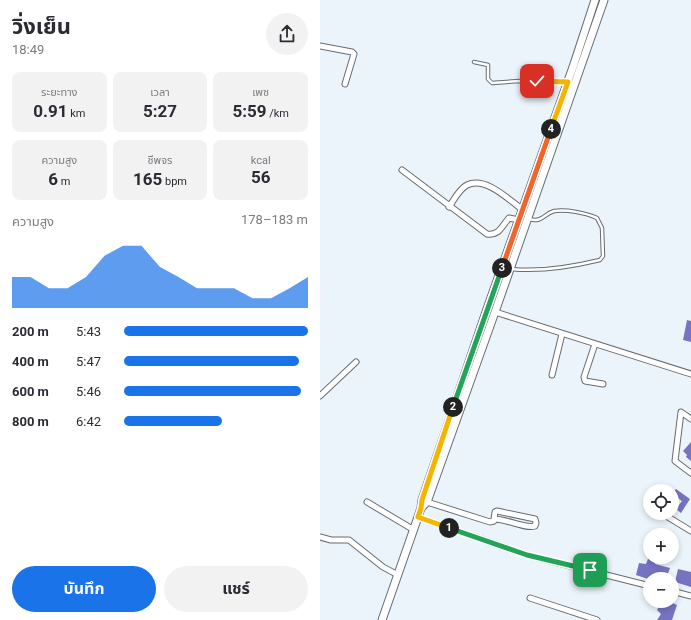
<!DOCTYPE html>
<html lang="th">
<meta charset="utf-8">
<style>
body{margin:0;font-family:Roboto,"Noto Sans Thai",sans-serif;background:#f2f2f3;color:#2b2b33;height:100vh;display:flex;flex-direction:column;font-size:15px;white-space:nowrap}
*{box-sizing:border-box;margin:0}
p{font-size:13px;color:#7c7c81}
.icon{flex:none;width:22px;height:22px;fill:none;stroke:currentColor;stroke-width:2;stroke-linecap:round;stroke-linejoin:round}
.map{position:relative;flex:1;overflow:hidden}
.side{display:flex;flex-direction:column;background:#fff;width:320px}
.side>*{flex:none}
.tools{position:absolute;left:323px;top:484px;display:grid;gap:8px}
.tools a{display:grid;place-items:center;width:36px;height:36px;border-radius:50%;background:#fff;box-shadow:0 2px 6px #0003;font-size:20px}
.pin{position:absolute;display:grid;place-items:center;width:34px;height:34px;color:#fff;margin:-17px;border-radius:8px;box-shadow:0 2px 6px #0006}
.km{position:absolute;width:20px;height:20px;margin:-10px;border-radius:50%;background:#222;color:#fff;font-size:11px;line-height:20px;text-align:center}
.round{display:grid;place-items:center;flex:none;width:42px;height:42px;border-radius:21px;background:#f2f2f3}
.headline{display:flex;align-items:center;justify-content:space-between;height:68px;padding:0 12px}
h1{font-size:22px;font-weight:700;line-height:30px}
.figures{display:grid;grid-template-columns:repeat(3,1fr);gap:6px;height:68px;padding:4px 12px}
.figures div{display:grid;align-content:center;border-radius:8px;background:#f2f2f3;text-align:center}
.figures b{font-size:17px;font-weight:700}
.figures small{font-size:11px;font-weight:400}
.figures p{font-size:11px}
.chart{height:112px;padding:8px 12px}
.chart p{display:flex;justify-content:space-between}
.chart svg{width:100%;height:72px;margin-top:4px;fill:#1a73e8;opacity:.7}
.cta{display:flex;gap:8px;margin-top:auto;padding:8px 12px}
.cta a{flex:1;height:46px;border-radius:24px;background:#1a73e8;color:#fff;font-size:16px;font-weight:700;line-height:46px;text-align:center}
.cta a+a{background:#f2f2f3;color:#2b2b33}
ul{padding:0 12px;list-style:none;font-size:13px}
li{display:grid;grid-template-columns:64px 48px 1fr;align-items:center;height:30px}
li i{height:10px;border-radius:5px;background:#1a73e8}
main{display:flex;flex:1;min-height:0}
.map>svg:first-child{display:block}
.building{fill:#7674c2}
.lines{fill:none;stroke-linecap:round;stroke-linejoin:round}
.service-casing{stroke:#656c73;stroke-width:4.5}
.minor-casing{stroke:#656c73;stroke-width:7}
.secondary-casing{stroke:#656c73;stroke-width:9}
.service{stroke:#fff;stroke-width:2.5}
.minor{stroke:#fff;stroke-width:5}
.secondary{stroke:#fff;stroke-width:7}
.split-1-casing{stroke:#fff;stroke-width:8}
.split-2-casing{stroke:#fff;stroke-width:8}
.split-3-casing{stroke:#fff;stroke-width:8}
.split-4-casing{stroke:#fff;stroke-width:8}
.split-5-casing{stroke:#fff;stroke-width:8}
.split-1{stroke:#22a559;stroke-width:5}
.split-2{stroke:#f5b400;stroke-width:5}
.split-3{stroke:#22a559;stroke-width:5}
.split-4{stroke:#f0652b;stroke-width:5}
.split-5{stroke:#f5b400;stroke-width:5}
</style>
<main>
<section class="side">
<div class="headline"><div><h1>วิ่งเย็น</h1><p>18:49</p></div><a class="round"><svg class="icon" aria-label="share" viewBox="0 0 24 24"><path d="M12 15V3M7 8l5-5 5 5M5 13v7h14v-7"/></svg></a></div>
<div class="figures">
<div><p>ระยะทาง</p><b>0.91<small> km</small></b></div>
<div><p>เวลา</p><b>5:27</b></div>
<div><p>เพซ</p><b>5:59<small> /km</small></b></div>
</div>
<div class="figures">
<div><p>ความสูง</p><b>6<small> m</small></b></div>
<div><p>ชีพจร</p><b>165<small> bpm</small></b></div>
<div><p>kcal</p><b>56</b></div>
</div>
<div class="chart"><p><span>ความสูง</span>178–183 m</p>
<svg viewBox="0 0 160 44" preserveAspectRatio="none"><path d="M0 44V25L10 25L20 32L30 32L40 25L50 12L60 6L70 6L80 19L90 25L100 32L110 32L120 32L130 38L140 38L150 32L160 25V44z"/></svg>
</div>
<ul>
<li><b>200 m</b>5:43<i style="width:100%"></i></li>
<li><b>400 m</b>5:47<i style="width:95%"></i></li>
<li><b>600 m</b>5:46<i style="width:96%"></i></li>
<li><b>800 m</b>6:42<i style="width:53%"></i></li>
</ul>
<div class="cta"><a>บันทึก</a><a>แชร์</a></div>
</section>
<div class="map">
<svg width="371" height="620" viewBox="0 0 371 620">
<rect width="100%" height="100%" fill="#ecf4fb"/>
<!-- building -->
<path class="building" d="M367,320L371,321V342L363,340Z
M371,442V461L366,457L367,455L363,451Z
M356,489L370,499L361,513L356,509L362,501L352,494Z
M328,559L336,560L335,564L350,568L346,579L329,577L328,579L316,575L319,563L326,564Z
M358,569L371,572V587L355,582Z
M342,601H348L357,605L352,620H337L341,614L337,610Z"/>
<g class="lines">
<!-- service casing -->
<g class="service-casing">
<path id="service" d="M154,62L168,65V79L172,83L199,81L245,82
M191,269C220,272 251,267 280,260L283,256L282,228L277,218C266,213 246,209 234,211C223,214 223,223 209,219"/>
</g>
<!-- minor casing -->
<g class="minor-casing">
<path id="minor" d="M0,46L32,52L34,54L25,84
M82,170L167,234C179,236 182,226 189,218L199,220
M129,207C134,200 139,189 147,185C166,176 189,200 203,210
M175,312L371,374
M275,344L264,377L265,381L283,384
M232,375L242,334
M0,396L36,362
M371,473L355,461L361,412L371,419
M47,502L94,530
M107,502L170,522L174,521V519C187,519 205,529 215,526L216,523L215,519L177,511L175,512L174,519
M346,513L348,517L371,531
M98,517L207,555L330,586
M0,537L11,540H29L63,567L78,575
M352,591L371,596
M210,598L277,620"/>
</g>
<!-- secondary casing -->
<g class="secondary-casing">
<path id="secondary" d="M101,508L107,502L175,312L284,0
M62,620L98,517L101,508L102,500L167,309L254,64L275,0"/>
</g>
<!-- service -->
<use href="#service" class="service"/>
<!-- minor -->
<use href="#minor" class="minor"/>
<!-- secondary -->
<use href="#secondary" class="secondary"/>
</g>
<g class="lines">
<!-- split-1 casing -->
<g class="split-1-casing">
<path id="split-1" d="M129,528L207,555L270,570"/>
</g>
<!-- split-2 casing -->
<g class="split-2-casing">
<path id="split-2" d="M129,528L98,517L101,508L102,500L133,407"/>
</g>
<!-- split-3 casing -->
<g class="split-3-casing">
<path id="split-3" d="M133,407L182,268"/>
</g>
<!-- split-4 casing -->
<g class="split-4-casing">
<path id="split-4" d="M182,268L231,129"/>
</g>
<!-- split-5 casing -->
<g class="split-5-casing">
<path id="split-5" d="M217,81L248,82L231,129"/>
</g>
<!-- split-1 -->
<use href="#split-1" class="split-1"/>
<!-- split-2 -->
<use href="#split-2" class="split-2"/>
<!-- split-3 -->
<use href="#split-3" class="split-3"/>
<!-- split-4 -->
<use href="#split-4" class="split-4"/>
<!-- split-5 -->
<use href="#split-5" class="split-5"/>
</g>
</svg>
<div class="tools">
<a><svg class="icon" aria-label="locate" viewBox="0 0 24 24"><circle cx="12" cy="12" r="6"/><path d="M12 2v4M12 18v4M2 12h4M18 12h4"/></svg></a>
<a>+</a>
<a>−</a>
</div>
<div class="pin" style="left:270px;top:570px;background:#1e9e55"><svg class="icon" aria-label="arrive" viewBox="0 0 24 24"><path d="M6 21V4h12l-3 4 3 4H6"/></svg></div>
<div class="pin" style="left:217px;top:81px;background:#d93025"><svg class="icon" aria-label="check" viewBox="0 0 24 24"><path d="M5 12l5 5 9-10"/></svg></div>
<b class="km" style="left:129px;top:528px">1</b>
<b class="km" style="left:133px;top:407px">2</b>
<b class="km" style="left:182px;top:268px">3</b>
<b class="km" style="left:231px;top:129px">4</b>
</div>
</main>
